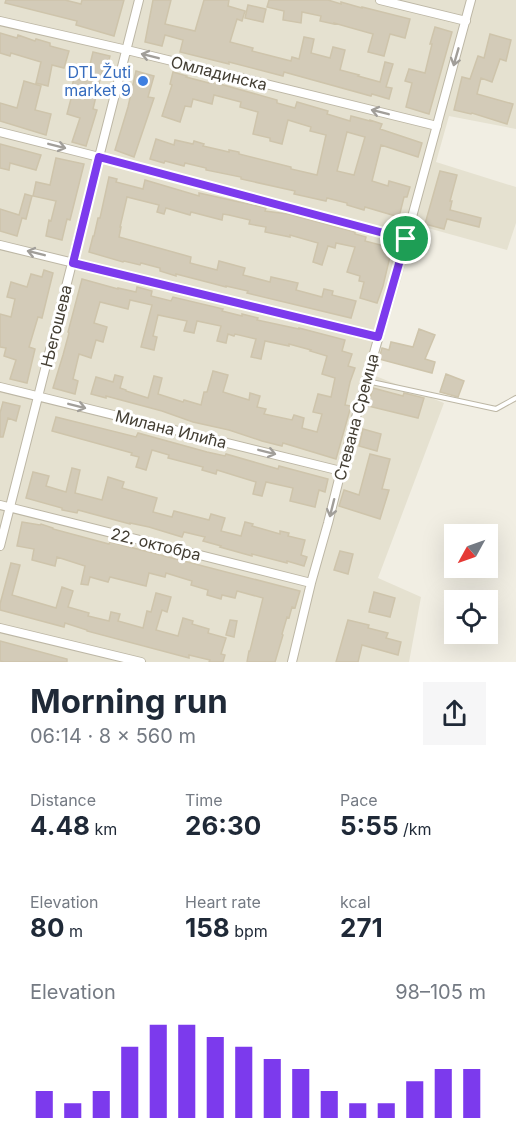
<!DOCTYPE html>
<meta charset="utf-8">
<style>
body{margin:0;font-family:Inter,sans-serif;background:#f6f6f7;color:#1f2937;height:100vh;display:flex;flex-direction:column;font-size:22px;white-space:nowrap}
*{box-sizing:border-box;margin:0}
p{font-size:20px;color:#747a83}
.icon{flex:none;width:33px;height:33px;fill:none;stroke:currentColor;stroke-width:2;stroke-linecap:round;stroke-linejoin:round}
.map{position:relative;height:662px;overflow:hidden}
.side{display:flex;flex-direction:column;background:#fff;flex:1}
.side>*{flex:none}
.needle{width:39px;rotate:230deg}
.fabs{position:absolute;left:444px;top:524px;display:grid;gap:12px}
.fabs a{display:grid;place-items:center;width:54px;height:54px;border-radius:0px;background:#fff;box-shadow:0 6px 24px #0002;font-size:30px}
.pin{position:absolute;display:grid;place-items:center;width:51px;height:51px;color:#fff;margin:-26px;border:3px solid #fff;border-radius:50%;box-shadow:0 2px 6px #0007}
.round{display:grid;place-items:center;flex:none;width:63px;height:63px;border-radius:0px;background:#f6f6f7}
.head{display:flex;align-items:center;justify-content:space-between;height:102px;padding:0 30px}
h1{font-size:33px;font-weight:700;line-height:45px}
.stats{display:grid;grid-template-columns:repeat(3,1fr);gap:9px;height:102px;padding:6px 30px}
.stats div{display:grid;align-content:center}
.stats b{font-size:26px;font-weight:700}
.stats small{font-size:16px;font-weight:400}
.stats p{font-size:16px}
.chart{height:168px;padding:12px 30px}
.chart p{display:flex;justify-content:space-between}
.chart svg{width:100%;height:108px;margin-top:6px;stroke:#7c3aed;stroke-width:6}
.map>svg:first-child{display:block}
.residential{fill:#e5e1d0}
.building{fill:#d3cbb8;stroke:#cec4ab;stroke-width:1.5;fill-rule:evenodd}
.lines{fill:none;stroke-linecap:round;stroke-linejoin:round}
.lane-casing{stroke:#bdb7a5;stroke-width:6}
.street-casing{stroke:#bdb7a5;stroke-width:10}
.lane{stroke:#fff;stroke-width:4}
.street{stroke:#fff;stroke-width:8}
.oneway{stroke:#a19e99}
.route-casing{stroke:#fff;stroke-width:12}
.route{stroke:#7c3aed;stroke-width:8}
.shop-dot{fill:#3f7fe0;stroke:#fff;stroke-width:2}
.labels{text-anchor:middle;stroke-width:6;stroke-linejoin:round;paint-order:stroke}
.shop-label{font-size:16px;fill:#366cbe;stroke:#fff;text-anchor:end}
.street-label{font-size:16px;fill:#433e33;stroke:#fff}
</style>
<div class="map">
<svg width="516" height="662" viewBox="0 0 516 662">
<rect width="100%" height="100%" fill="#f1eee3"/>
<!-- residential -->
<path class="residential" d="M0,0H516V129L449,116L436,162L516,187V223L507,250L417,225L373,375L444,403L378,578L421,597L409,662H0Z"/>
<!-- building -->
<path class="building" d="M6,0H65L81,4L82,0H124L114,36L76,25L77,21L5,3Z
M153,0H171L165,24L195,31L204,0H229L228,6L245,11L242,21L237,19L230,42L253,48L252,51L291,61L292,57L299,59L304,37L314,39L311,53L330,58L333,47L345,50L340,70L359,75L358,76L380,82L385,62L393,64L386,87L392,88L389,99L372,94L371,96L284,72L283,76L229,62V64L180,52L183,40L165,35L162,46L145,42Z
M269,0H328L341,4V2L362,8V7L410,19L405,38L390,34L384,56L368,52L373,34L334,23V24L320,21L321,16L302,12L301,23L283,20L284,11L267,7Z
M248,5L266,9L263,22L245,18Z
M435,27L452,32L429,114L406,107L412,83L405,81L409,69L425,73L432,44H430Z
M0,33L17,38L18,35L35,41L36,39L50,43V46L69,51L64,68L52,65L48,86L36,83L41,62L11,53L10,56L0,53Z
M490,34L511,40L506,61L500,59L492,82L481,78L477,94L513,104L507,124L472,113L471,114L454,110L462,77L470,79L478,56L484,58Z
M93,52L110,56L106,72L102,71L93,109L97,110L86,146L72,142L80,118L67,114L72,95H70L74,78L86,81Z
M136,71L154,76L148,97L154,98L134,157L115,150L128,107Z
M173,72L187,76L186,77L209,83V81L277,100V103L295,108L297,102L328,111L327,114L350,121L351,116L370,121V120L382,124L380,129L422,143L418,157L381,145L372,181L388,186L389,181L410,187L407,197H404L399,217L365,207L364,210L347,205V203L327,198L326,201L294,194L295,191L241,179V177L206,170V168L185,163L184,166L165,161L164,163L150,159L156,139L174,145L175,140L193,144L194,141L204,144L203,146L229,152V150L239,152V154L291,167V169L317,175L326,135L310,131L311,127L288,120L282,144L270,141V138L253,134L258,112L240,107L241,102L214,95L212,104L193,99L191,107L185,106L180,122L162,116L172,85L170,84ZM347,132L365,137L354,175L337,171Z
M24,81L41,86L35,110L51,114L46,135L0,121V103L17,108Z
M0,144L41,155L36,170L10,163L9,170L0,168Z
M56,158L84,164L70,220L67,219L62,240L46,236L49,220L51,221L56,201L33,196L36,182L50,185Z
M440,171L457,175L450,201H452L450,210L481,218L479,227L447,219L444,229L425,224Z
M109,177L117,179L116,182L143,189L145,180L199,196V193L266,208L265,211L288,214L355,232V234L366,237L365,241L392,248L383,286L377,303L360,298L364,282L359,281L360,276L347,272L355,247L336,243L335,248L328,246L322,265L313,262L318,243L290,235V237L265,232L266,227L249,224L250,220L229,215L223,214L222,220L191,212L190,215L166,208L164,214L157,212L159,205L127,197L120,227H121L119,237L191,257L190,263L217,270L219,261L245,268L243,275L270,282L271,277L298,283L296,290L322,297L324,289L333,291L332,295L356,301L351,318L247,293L248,291L226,286V287L211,283L176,274V276L160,271V268L141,263L140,265L124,261L123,262L89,252L93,236H94L98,218H100Z
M25,194L32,196L26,219L22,218L17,236L0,231V209L19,215Z
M44,270L53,273L42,318L38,317L29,347L35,349L27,383L10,379L16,360L4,356L6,348L0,347V314L11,317L15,299L7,297L11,282L27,287L31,274L42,277Z
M82,279L118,289V288L136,292L137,287L152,291L151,296L171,301L173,297L223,309L222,311L242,316V314L258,318L257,320L299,329V328L345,340L342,351L352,354L348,366L355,368L350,382L345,405L351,406L336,459L283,443L282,446L262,441L229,430L193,422L162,411L106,396V398L91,394L96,377L113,382L115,375L123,377L120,388L126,390V391L148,398L154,376L162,378L158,394L183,402L184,400L201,405L204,392H207L213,371L228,375L223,392L249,400L250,393L260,396L257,407L266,409L264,414L292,420L294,415L304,418L302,428L317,432L322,414L313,412L318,394L331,397L335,378L322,374L327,356L310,351L311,350L289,344V346L265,341L261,359L251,357L256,339L235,334L234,336L228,334L226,343L217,341L221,326L197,321L194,333L184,331L187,321L158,315L153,336L157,337L154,350L141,347L152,305L130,300L128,309L100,302L94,323L107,327L103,342L96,340L91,358L79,354L73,379L78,381L75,394L53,388L63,355L69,333L68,332Z
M419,329L435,335L425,359L435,362L432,373L379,359L382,348L389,350L391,342L413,347Z
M446,374L464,381L458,397L440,392Z
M373,388L403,396L404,393L424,398L418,418L368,406Z
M3,402L20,406L16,421L8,418L3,437H0V413Z
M56,417L136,437L138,433L207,452L225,456L226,454L278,469L279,466L328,479L325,492L319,490L315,507L290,501L293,488L266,482L262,496L253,494L256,482L217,470L216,474L202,470L203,467L168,458L169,455L152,450L146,470L136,467L139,457L131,455L132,453L52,431Z
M363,429L381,434L377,451L359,446Z
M370,454L390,459L382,489L389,490L380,519L339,506L344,490L359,495Z
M72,468L80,470L75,493L102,500L108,477L124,482L122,488L157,498L153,512L172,517L174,511L209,520L211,514L225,518L221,531L241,536L245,522L253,524L252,526L280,534V531L289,533L288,536L305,540L301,555L307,557L304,566L287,561V563L252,554V556L220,547L221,546L203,541L205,537L184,532L182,537L149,527L130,523V524L78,510L77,513L62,510V508L26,498L33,472L49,476L46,486L66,492Z
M22,522L40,525L41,524L53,528V529L109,544L110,542L300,591L295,608L292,607L289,618L287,617L282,634L283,635L275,662H247L249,651H250L263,598L237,591L235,598L222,595L221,599L207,595L208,590L191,585L192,581L166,573L165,577L149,573L146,586L110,577L108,582L90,577L88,585L81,584L85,566L57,557L55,566L32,560L34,549L17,546Z
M340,551L353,554L348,574L334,570Z
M11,563L20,565L12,595L56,608L62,587L73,591L68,607L89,613L88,616L109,621L111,612L120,614L118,621L143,628L147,611L151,612L156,593L171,597L167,612L162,610L156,630L178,636L183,618L193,621L192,624L209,629L208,633L226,638L221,654L225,655L223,662H209L210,660L189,655V658L87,631V630L65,623L64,627L0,610V604Z
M374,592L395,598L390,617L369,612Z
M230,620L237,621L234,637L226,635Z
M348,620L369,625L368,628L388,633L386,638L401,642L398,655L362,645L358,662H336Z
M0,641L67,659V662H4L0,661Z"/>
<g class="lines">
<!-- lane casing -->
<g class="lane-casing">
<path id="lane" d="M367,381L496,409L516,398"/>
</g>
<!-- street casing -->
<g class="street-casing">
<path id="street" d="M380,0L466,21
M0,21L127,50L437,126
M0,132L99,157L406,239
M0,245L378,337
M0,387L341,471
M0,505L311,583
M0,546L139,0
M0,628L141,662
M292,662L311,583L328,523L341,471L406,239L471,0"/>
</g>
<!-- lane -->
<use href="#lane" class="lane"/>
<!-- street -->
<use href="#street" class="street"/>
</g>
<!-- one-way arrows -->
<defs><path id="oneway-shaft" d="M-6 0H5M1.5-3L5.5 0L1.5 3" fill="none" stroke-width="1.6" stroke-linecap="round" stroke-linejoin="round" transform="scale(1.5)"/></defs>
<g class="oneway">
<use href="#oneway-shaft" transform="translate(150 56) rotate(-166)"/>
<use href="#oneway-shaft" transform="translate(456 57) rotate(106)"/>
<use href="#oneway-shaft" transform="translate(380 112) rotate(-166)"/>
<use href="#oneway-shaft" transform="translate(57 146) rotate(14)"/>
<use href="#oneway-shaft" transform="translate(36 253) rotate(-166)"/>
<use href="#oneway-shaft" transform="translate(77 406) rotate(14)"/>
<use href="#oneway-shaft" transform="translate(267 452) rotate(14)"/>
<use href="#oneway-shaft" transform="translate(332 508) rotate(104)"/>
</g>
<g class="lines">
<!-- route casing -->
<g class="route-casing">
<path id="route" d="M99,157L406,239L378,337L73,263Z"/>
</g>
<!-- route -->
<use href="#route" class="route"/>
</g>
<!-- markers -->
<circle class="shop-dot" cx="143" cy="81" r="6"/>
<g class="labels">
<!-- shop labels -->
<g class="shop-label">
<text x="131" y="78">DTL Žuti<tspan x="131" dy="18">market 9</tspan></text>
</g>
<!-- street labels -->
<g class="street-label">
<text transform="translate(219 73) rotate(14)" y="6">Омладинска</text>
<text transform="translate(56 326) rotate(-76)" y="6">Његошева</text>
<text transform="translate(356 417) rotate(-75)" y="6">Стевана Сремца</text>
<text transform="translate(171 429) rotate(14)" y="6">Милана Илића</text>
<text transform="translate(156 544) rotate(14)" y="6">22. октобра</text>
</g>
</g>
</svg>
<div class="fabs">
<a><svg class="needle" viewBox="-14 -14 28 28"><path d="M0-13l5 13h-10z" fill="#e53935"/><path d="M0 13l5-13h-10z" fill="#747a83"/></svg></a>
<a><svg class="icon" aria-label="locate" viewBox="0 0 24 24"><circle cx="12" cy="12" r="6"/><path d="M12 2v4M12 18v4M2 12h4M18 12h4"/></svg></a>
</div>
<div class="pin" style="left:406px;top:239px;background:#1e9e55"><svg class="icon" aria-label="arrive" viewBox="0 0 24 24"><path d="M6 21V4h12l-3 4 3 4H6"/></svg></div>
</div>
<section class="side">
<div class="head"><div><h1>Morning run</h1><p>06:14 · 8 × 560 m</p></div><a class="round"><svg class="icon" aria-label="share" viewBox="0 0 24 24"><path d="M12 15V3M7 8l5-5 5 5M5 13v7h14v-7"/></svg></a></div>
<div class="stats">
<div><p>Distance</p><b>4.48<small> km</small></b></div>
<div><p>Time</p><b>26:30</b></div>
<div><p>Pace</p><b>5:55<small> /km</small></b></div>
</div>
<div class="stats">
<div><p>Elevation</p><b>80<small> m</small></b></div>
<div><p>Heart rate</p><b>158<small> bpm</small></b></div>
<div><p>kcal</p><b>271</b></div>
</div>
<div class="chart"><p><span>Elevation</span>98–105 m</p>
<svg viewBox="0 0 160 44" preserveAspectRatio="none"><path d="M5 44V33M15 44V38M25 44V33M35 44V15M45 44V6M55 44V6M65 44V11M75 44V15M85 44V20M95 44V24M105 44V33M115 44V38M125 44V38M135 44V29M145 44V24M155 44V24"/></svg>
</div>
</section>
